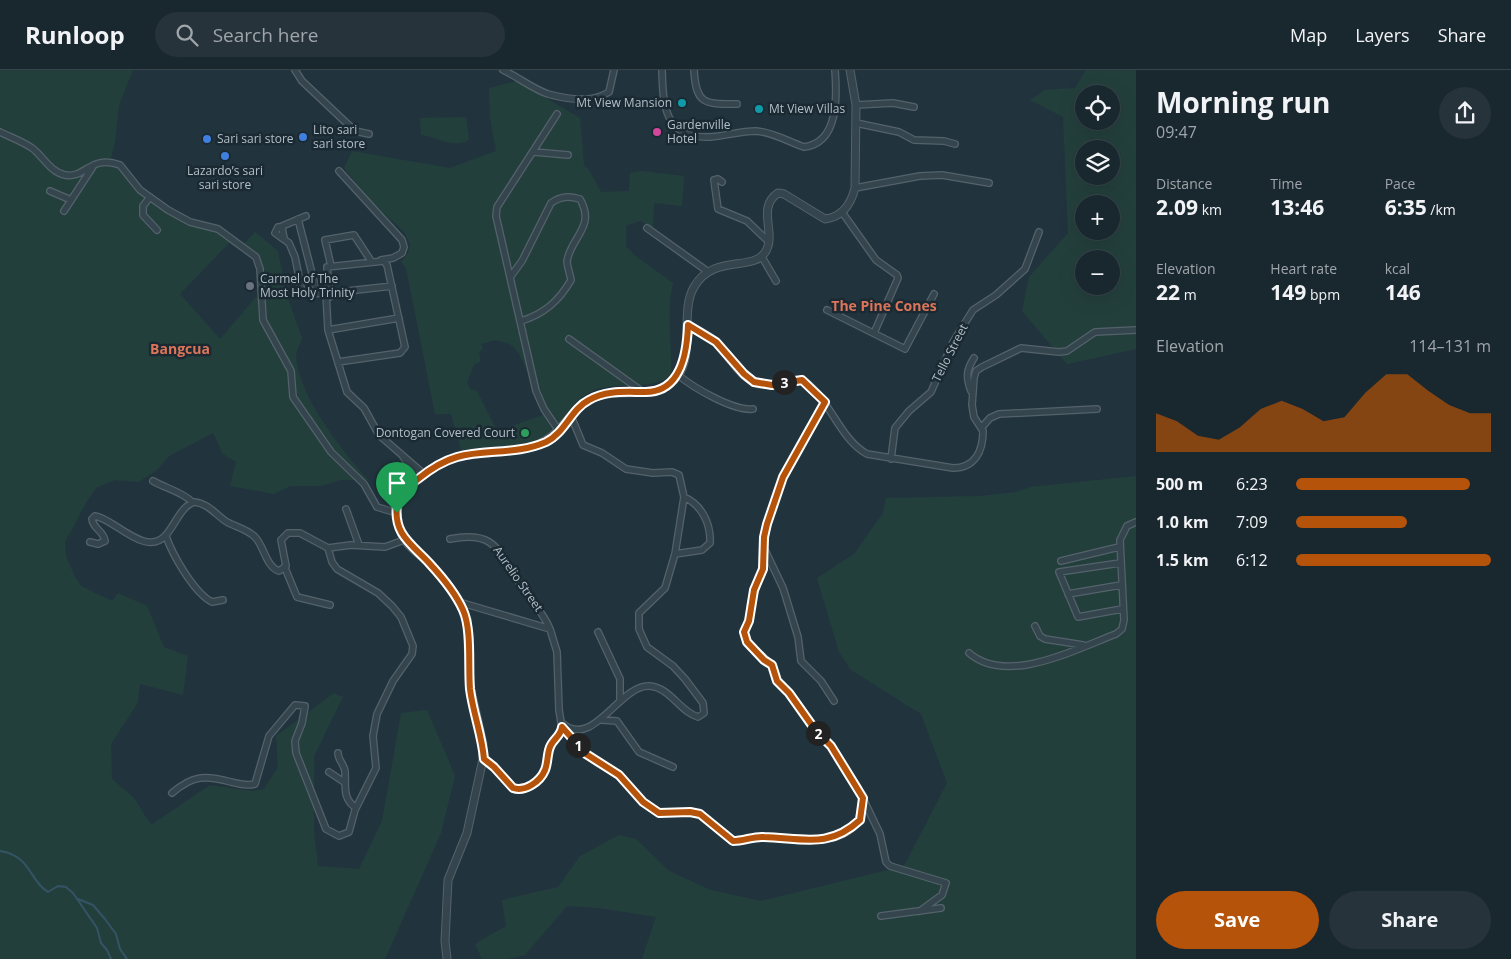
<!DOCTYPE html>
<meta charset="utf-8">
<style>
body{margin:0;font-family:"Open Sans",sans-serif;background:#26333a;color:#f1f3f6;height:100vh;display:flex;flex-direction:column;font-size:19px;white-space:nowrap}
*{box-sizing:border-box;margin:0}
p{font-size:16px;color:#9fa5aa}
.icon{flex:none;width:28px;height:28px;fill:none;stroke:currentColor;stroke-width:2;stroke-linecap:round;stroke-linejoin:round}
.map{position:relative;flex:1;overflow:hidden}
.side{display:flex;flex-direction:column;background:#19272e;width:375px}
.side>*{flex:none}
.fabs{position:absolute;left:1075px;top:15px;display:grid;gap:10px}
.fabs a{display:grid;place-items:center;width:45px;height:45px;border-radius:50%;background:#19272e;box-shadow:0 5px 20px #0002,0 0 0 1px #37444a;font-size:25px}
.pin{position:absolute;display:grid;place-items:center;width:42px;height:42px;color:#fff;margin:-51px -21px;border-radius:50% 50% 50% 0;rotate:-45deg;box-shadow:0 0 5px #0007}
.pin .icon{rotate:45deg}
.km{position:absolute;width:25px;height:25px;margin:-12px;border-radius:50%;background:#222;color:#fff;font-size:14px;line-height:25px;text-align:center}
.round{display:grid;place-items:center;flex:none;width:52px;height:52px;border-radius:26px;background:#26333a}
.summary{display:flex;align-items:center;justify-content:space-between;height:85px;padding:0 20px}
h1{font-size:28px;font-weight:700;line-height:38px}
.figures{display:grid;grid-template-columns:repeat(3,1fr);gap:8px;height:85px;padding:5px 20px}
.figures div{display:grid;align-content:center}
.figures b{font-size:21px;font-weight:700}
.figures small{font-size:14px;font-weight:400}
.figures p{font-size:14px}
.chart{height:140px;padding:10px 20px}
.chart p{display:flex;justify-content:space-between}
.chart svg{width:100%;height:90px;margin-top:5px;fill:#b45309;opacity:.7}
.button{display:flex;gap:10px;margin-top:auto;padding:10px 20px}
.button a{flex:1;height:58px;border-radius:30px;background:#b45309;color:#fff;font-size:20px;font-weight:700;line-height:58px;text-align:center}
.button a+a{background:#26333a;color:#f1f3f6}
ul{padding:0 20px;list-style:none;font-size:16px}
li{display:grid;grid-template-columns:80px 60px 1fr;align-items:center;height:38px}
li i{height:12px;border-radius:6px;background:#b45309}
header{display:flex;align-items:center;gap:30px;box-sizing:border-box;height:70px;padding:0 25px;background:#19272e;border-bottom:1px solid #37444a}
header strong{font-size:24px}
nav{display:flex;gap:28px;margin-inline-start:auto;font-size:18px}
.search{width:350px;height:45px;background:#26333a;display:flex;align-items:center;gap:12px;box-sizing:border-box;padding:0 18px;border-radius:28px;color:#9fa5aa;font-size:19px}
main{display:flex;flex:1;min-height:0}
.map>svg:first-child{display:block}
.green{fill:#233f3c;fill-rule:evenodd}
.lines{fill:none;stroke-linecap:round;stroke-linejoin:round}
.stream{stroke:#345466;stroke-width:2}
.minor-casing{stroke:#54626b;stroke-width:8}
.tertiary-casing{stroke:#54626b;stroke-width:9}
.minor{stroke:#35454e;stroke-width:5.5}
.tertiary{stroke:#35454e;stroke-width:7}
.route-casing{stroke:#fff;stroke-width:10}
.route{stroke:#b45309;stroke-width:6}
.culture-dot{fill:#0f9aa8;stroke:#1b2a32;stroke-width:2}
.hotel-dot{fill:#d1479c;stroke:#1b2a32;stroke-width:2}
.shop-dot{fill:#3f7fe0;stroke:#1b2a32;stroke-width:2}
.worship-dot{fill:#6b7280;stroke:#1b2a32;stroke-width:2}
.leisure-dot{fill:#2e9e5b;stroke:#1b2a32;stroke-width:2}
.labels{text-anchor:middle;stroke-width:5;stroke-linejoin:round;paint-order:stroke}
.poi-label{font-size:12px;fill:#b1bfc9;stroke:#1b2a32;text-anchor:start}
.street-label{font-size:12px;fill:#b1bfc9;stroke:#1b2a32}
.neighbourhood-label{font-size:14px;font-weight:bold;fill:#dc7559;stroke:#1b2a32}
</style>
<header>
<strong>Runloop</strong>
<div class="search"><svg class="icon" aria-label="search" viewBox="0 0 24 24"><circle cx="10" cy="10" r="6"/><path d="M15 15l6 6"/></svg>Search here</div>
<nav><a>Map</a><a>Layers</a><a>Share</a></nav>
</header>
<main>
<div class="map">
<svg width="1136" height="889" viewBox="0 0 1136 889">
<rect width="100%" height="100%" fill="#21343e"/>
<!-- green -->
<path class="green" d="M0,0H133L119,35L115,71L111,88C129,96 130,110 144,120C174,144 210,156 243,175L255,162L278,181L287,226L302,268C301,273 296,281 296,286C298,326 343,382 368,410H341L320,416H290L274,424L230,416L236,392L223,384L213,363L169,386L158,399L139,412L115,410L96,418L86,433L65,472L66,486L74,505L81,516L112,531L118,523L147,536L164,577L188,586L183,625L140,614L137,634L111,674L112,709L134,728L151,755L210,715L253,721L264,719L278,697L276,666L334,623L343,627L314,686V761L318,796L359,799L382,751L401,643L427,640L455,706L441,763L385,889H0ZM229,173L255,190L258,199V225L220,269L180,224Z
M1086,0H1136V279L1067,294L1022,241L1029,207L1068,163L1063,47L1030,30L1045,20L1075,18ZM1084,24H1111V51H1084ZM1084,79H1111V106H1084ZM1084,134H1111V161H1084ZM1084,189H1111V216H1084Z
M517,11L580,48L584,95L589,100L601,122L629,121L630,103L641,101L684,106L682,136L654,133L653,157L640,151L626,156V176L634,185L673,213C666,244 672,272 671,304C658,321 615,311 594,320C574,328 570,348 555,361C532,382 491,380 462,383L451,344H435L406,198L401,192L408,183L410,174L404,162L369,129L344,98L352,81L450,98L496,81L490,48L489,18ZM496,270C502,272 510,273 514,277C529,296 532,324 543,345L497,361L477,321L470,319L467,312L474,295L481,291L479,282L483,279L481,274Z
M466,47L469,70C452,79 439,67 421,65L420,48Z
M1136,406V889H642L656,847L599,838L567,836L525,885L508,889H482L475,874L506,856L502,830L558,817L580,786L619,765L636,769L669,801L711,820L761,831L904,796L947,713L921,644L851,600L839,582L817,508L854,484L883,443L886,428L980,426L1016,422L1030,417Z"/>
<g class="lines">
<!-- stream -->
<path class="stream" d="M0,781C32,786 29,811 48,822L58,816L66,817L73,823L97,858L101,873L107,880L111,889
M78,829L93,835L105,849L116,864L120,879L127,889"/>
<!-- minor casing -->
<g class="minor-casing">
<path id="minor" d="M295,0L302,11L355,61L369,64
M503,0C518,7 533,19 548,24C566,29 592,33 609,22L614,0
M662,0C663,35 664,69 710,67C725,66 741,61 756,61C773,62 789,72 804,77C839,73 837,26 835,0
M694,0C696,35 705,34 737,34
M856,35L893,33L914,37
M557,44L497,137L496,146L536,321L544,339L559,361
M856,53L899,62L914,70L944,71L955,74
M0,62C10,67 22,71 32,78C43,86 50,102 65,105C85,109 91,84 120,95L140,120L168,140L190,152L218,159L256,187L260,199L263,250L291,301L293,327L331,382L364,414L377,437L397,443
M534,82L568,85
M339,101L402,170L404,177L402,183L393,188L381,190
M722,112L718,109L714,110L718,139L747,151L768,171
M855,118L920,106L942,105L989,113
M50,121L71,130
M150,127L143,136V145L157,160
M64,141L94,95
M842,142L876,190L897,205L898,208L874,263
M298,149L317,223
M280,157L306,146
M647,158L707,201
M284,168L282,158L278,157L275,163L289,173L295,187L302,222L307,224L326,223L328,260L347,322L364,338L379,365L424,404
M762,187L776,211
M331,196L325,170L354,165L371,191
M511,206L522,191L551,133C561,126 569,126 580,129C596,157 571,167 567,191C567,196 570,204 571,210C559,231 544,244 521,251
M330,223L392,216
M330,227L327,197L384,191L387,195L405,277L400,283L338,292
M827,240L905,279L934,224
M838,245L844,235
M688,255C698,260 709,264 717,273C728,286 740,308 757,314C772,319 793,303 806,312C831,332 840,369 867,384L953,398C975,398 983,381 983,361L974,347L972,335L974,308L976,301L982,297L1021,278L1059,282L1067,281L1095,262L1136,260
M328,260L399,248
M569,269L643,322
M678,305C694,318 733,341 753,339
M971,321C966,308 966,300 974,288
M825,332L783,407L767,454L764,478L783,518L798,567L801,591L821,611L834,631
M571,346L583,375L602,383L626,399L653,403L672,402L679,405L684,427L675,484
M982,357L990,348L999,344L1097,339
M402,385L418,409
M891,389L895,358L909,341L931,322L953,272L973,240L996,225L1025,199L1039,162
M153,411C165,418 183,422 192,432
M346,439L359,475
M166,466C172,484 194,523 212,532L223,530
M450,469C496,460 498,481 520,514C530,529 543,542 550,559
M90,472L98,474L105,471C104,461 93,459 92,449L95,446C113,448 145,487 165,466C175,456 180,437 194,432C208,433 216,445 227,452C236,457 247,459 255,467C264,476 266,497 279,501L286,496L281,470L288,463H300L328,478L351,475L385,477L404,470
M765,484L763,499L751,532L749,551L744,562L747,572L772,595L777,611L789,623L816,661L831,676L857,716L880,764L886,792L890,796L946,813L942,825L920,841
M1061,491L1119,477
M1120,493L1059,502L1078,547L1122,539
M285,498L297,527L330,535
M1068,524L1121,515
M459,532L550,559L557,582L559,640L562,658L586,684L596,692L619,705L643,732L659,743L690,742L700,744L733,771C744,771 754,766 764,767C800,768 862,784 863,728
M1035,556L1040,566L1045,569L1083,575
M598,562L620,609V631
M969,583C1007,616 1076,579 1116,564L1122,559L1124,550L1120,470L1127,456L1136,452
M602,650L617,651L639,682L673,697
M561,652C592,682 619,615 649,616C670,617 680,642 698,647L704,643L703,633L685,609L673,596L647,577L639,559V543L665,518L675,484L702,480L710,473C711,454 702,435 684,427
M338,683C338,690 344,694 345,701C346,717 342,728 356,738
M483,689L494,697L513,718C525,723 540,711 545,700C548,693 547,684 550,677C553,669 561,666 562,657
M329,702L344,712
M172,723C193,705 205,705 231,712C240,714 247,716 255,714L269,666L295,635L305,636L302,653L295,671L296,683L326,759L339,766L349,762L355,740L376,698L373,666L377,644L393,611L412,584L413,576L401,547L392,536L378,523L337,499L332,492L328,478
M881,846L941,838"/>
</g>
<!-- tertiary casing -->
<g class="tertiary-casing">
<path id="tertiary" d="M447,889L445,871L448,810L467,763L483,689V674L470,616L467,549C459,529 444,508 429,493C421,485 410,479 404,469C398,459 395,440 399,429C401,420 409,415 416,410C429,401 443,390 459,387C484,381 509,384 534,376C566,365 568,336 598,326C620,319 645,327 664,317C702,298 677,246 694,217C714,182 756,204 767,179C775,161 757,137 778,123L784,124L825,149C842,147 851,134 855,118L856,35L850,0"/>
</g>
<!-- minor -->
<use href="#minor" class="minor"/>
<!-- tertiary -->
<use href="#tertiary" class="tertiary"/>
</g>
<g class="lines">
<!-- route casing -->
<g class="route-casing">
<path id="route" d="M688,255L716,272L744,304L754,312L772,315L802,310L825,332L783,407L767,454L764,467L763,499L754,520L749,551L744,562L747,572L764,590L772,595L777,611L789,623L816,661L831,676L863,728L860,750C829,779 802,768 764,767C754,766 744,771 733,771L700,744L690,742L659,743L643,732L619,705L586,684L562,657C561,666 553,669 550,677C547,684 548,693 545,700C540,712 525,722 513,718L494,697L484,689C482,665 473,643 470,619C468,596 472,560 463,540C456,524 442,507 430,494C413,475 393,465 397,435C399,422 408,416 418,409C429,400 443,391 457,387C486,379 516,385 546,372C565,363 571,339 589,330C606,320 625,322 644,322C681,323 687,284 688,255Z"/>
</g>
<!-- route -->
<use href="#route" class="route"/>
</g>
<!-- markers -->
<g class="culture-dot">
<circle cx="682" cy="33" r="5"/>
<circle cx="759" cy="39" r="5"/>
</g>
<circle class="hotel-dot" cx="657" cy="62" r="5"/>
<g class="shop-dot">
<circle cx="303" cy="67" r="5"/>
<circle cx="207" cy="69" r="5"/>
<circle cx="225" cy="86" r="5"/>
</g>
<circle class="worship-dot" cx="250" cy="216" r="5"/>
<circle class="leisure-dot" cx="525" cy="363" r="5"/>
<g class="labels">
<!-- poi labels -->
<g class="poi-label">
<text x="672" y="37" text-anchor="end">Mt View Mansion</text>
<text x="769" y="43">Mt View Villas</text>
<text x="667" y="59">Gardenville<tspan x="667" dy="14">Hotel</tspan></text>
<text x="313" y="64">Lito sari<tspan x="313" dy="14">sari store</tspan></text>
<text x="217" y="73">Sari sari store</text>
<text x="225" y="105" text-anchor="middle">Lazardo’s sari<tspan x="225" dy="14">sari store</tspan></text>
<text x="260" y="213">Carmel of The<tspan x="260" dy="14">Most Holy Trinity</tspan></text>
<text x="515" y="367" text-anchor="end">Dontogan Covered Court</text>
</g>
<!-- street labels -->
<g class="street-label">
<text transform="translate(950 283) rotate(-63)" y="4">Tello Street</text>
<text transform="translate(518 509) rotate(55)" y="4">Aurelio Street</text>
</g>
<!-- neighbourhood labels -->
<g class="neighbourhood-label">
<text x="884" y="241">The Pine Cones</text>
<text x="180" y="284">Bangcua</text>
</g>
</g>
</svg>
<div class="fabs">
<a><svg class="icon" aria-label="locate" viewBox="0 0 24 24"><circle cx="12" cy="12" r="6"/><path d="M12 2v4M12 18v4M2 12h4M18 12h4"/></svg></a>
<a><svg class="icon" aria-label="layers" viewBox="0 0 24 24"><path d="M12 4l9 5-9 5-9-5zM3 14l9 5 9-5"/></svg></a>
<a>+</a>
<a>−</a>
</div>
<div class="pin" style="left:397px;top:443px;background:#1e9e55"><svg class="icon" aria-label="arrive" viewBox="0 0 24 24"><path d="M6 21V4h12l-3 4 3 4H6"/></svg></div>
<b class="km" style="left:578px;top:675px">1</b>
<b class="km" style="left:818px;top:663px">2</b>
<b class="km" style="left:784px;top:312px">3</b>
</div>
<section class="side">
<div class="summary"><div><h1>Morning run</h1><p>09:47</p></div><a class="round"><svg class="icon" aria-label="share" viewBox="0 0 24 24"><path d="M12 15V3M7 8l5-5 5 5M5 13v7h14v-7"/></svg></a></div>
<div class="figures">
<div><p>Distance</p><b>2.09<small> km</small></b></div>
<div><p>Time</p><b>13:46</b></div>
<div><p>Pace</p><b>6:35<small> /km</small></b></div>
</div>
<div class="figures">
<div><p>Elevation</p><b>22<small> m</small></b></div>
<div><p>Heart rate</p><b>149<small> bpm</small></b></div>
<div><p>kcal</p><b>146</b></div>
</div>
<div class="chart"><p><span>Elevation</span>114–131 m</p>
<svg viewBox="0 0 160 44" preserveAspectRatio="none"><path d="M0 44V25L10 29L20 36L30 38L40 32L50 23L60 19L70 23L80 29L90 27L100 15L110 6L120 6L130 14L140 21L150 25L160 25V44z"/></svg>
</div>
<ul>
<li><b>500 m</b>6:23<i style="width:89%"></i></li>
<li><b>1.0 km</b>7:09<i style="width:57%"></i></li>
<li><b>1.5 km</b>6:12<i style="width:100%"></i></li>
</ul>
<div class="button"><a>Save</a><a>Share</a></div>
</section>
</main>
